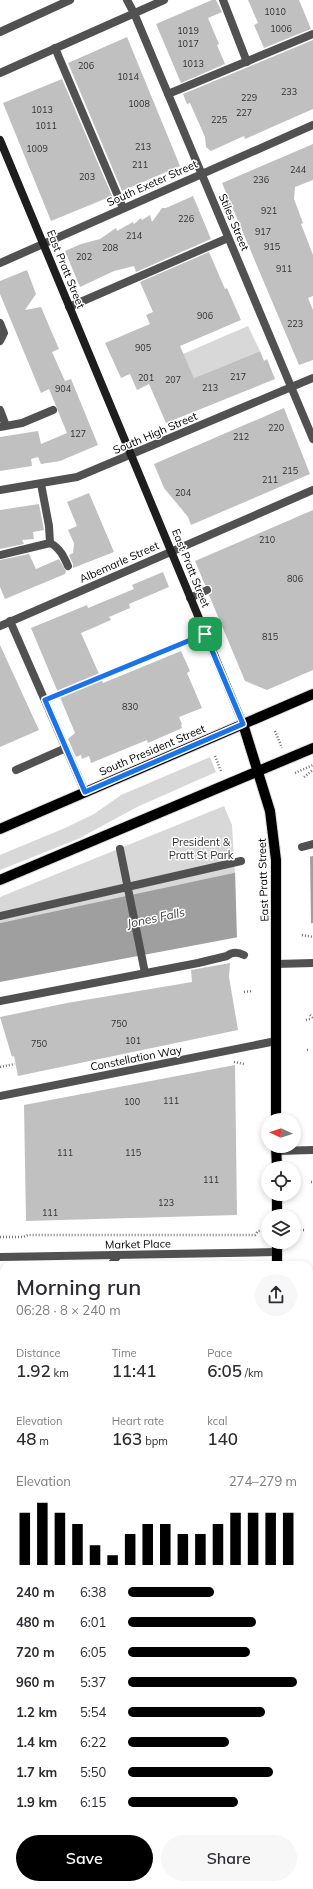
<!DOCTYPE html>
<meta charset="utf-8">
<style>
body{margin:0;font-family:Mulish,sans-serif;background:#f7f7f7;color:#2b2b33;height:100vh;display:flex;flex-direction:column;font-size:15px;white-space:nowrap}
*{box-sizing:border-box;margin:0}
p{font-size:13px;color:#7c7c81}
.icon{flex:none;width:22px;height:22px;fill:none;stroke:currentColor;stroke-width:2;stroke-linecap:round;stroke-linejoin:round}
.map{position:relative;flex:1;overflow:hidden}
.drawer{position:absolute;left:0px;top:1261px;width:313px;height:628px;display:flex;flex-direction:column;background:#fff;border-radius:12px 12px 0 0;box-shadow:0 2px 6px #0003}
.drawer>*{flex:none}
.needle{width:26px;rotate:273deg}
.buttons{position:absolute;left:261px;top:1113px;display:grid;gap:8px}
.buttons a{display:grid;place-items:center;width:40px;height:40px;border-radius:50%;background:#fff;box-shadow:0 2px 6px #0003;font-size:20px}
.pin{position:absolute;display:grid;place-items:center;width:34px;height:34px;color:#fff;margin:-17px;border-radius:8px;box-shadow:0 2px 6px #0006}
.round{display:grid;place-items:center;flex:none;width:42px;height:42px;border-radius:21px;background:#f7f7f7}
.summary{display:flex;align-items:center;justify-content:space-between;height:68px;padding:0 16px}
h1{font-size:22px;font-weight:600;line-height:30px}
.stats{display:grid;grid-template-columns:repeat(3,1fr);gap:6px;height:68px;padding:4px 16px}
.stats div{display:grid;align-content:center}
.stats b{font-size:17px;font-weight:600}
.stats small{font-size:11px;font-weight:400}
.stats p{font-size:11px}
.chart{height:112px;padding:8px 16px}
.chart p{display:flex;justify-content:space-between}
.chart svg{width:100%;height:72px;margin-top:4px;stroke:#000;stroke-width:6}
.action{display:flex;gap:8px;margin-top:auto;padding:8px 16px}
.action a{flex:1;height:46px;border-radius:24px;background:#000;color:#fff;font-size:16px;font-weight:600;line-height:46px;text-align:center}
.action a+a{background:#f7f7f7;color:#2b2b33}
ul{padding:0 16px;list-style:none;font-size:13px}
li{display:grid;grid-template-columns:64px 48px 1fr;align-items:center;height:30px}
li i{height:10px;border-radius:5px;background:#000}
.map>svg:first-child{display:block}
.green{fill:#d8d8d8}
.water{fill:#9f9f9f}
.pier{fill:#fff}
.building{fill:#c0c0c0}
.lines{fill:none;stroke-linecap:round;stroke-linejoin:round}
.primary-casing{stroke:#dbdbdb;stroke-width:12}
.path{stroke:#737373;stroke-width:2.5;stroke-dasharray:1 2;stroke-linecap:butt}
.lane{stroke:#515151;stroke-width:8}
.street{stroke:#515151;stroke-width:8}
.secondary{stroke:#1e1e1e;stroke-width:8}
.primary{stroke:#000;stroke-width:10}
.route-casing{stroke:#fff;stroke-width:8}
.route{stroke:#1a73e8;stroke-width:5}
.labels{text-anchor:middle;stroke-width:3;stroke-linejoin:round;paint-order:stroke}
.number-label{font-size:9px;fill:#303030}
.street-label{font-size:11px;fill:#000;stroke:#fff}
.park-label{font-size:11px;fill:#2f2f2f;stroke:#fff}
.water-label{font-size:12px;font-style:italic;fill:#404040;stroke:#fff}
</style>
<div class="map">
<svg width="313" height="1889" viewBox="0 0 313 1889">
<rect width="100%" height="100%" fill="#fff"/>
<!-- green -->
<path class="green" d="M248,326L260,351L194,378L183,354Z
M210,757L216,772L137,807L78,839L0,870V855L65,828L94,814L121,795Z
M224,806L232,825L235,874L0,923V897Z
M84,1885H139V1889H84Z"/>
<!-- water -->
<path class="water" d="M313,856V923L0,982V923Z"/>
<!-- pier -->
<path class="pier" d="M310,854L311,925L237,939L235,870Z"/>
<!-- building -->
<path class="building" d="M212,0H216L222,12L208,18L219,44L217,45L225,64L181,83L156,24Z
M248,0H299L311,29L264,48L254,25L258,23Z
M127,37L180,166L122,191L68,63Z
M313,40V109L245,139L244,136L211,151L206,147L205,137L190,103L187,104L183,94Z
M62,79L112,196L51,221L3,103Z
M313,144V180L295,187L294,199L303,223L301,224L313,255V296L308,298L313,310V360L299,365L222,183Z
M193,196L211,239L136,272L134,266L114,271L80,287L65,251L81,244L100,239L116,228L117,231L133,222L134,224L141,218L142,220L150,215L152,222L162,208H166Z
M209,252L225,289L227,288L241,320L180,346L194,378L260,351L264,361L267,359L275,379L166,423L149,384L137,390L130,374L121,378L105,343L150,324L146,315L153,312L140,282Z
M27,270L36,294L25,310L41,307L59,349L52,352L65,381L71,379L98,445L60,461L41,464L38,457L31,459L32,466L0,471V437L38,431L41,444L67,433L49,389L41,393L0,294V281Z
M284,408L310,474L191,525L188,517L164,488L154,464Z
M89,493L114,552L73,568V564L69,555L73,553L74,543L68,530L77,526L67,502Z
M39,504L44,530L33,532L34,539L22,540L24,544L0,549V510Z
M313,510V670L267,690L245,681L209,595L212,593V588L210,585H205L195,561Z
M29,554L36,569L59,559L66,571L65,574L5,599L0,587V560Z
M163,572L169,587L129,604L130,608L109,617L111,620L81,633L103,683L181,651L190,671L187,673L202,708L179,717L182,724L181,725L182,728L148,743L147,740L91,763L89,756L82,759L81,755L76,757L68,739L75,733L31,628L87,605L88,608L134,589L132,585Z
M0,645L39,730L0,747Z
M230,963L229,977L238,1030L18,1076L14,1056L12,1057L0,1017L67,1003L192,982L191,970Z
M235,1065L237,1215L26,1221L24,1105Z"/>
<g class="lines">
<!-- primary casing -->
<g class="primary-casing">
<path id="primary" d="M243,724L270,811L276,860V1120
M0,829L313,694
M0,880L313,748
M276,1146L277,1168
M277,1194V1216
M277,1242V1265
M0,1618L4,1631
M0,1657H4
M0,1869L4,1857
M275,1889V1885"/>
</g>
<!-- path -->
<path class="path" d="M55,697L196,637
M275,731L282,748
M215,756L221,771
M295,773L313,765
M304,777L313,770
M302,935L313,937
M244,992L251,991
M310,1015L313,1018
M306,1020L310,1019
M307,1050L310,1049
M234,1062L244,1064
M0,1067L15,1064
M311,1182H313
M294,1230H304
M0,1237H23L28,1235H255L258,1231H268
M312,1303L313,1344
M309,1415L313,1395
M309,1560V1646
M303,1885V1889"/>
<!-- lane -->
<path class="lane" d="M127,0L134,13
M223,0L247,62
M0,32L70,0
M55,48L123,208
M168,94L313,34
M69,307L228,238
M0,323L4,333L0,341
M0,410L6,426
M0,427L22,423L53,410
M41,484L49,526L50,543C60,548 64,557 68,566
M0,555L50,543
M190,598L207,590
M16,770L66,748
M276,964L313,963
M277,1151L313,1150
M111,1265L118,1255
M309,1293H313
M0,1417L4,1418
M0,1493L4,1494
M0,1813H4"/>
<!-- street -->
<path class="street" d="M134,13L313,439
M0,73L164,0
M0,263L313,125
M0,490L77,477L313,378
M10,621L85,792
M0,626L313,490
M302,847L313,844
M120,849L145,973
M0,916L241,861
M0,1001L198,963L227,956C232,952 238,952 244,955
M0,1096L276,1041
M0,1257L277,1252
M0,1286H4"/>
<!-- secondary -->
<path class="secondary" d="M0,140L243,724"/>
<!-- primary -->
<use href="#primary" class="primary"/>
</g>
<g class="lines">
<!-- route casing -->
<g class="route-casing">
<path id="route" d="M205,634L243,724L85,792L45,700Z"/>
</g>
<!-- route -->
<use href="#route" class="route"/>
</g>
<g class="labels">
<!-- number labels -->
<g class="number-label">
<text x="275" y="15">1010</text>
<text x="281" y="32">1006</text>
<text x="188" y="34">1019</text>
<text x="188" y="47">1017</text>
<text x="193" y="67">1013</text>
<text x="86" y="69">206</text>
<text x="128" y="80">1014</text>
<text x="289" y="95">233</text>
<text x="249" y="101">229</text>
<text x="139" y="107">1008</text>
<text x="42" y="113">1013</text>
<text x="244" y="116">227</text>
<text x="219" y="123">225</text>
<text x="46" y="129">1011</text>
<text x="143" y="150">213</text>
<text x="37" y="152">1009</text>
<text x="140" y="168">211</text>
<text x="298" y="173">244</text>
<text x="87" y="180">203</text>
<text x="261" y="183">236</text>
<text x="269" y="214">921</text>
<text x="186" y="222">226</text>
<text x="263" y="235">917</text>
<text x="134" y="239">214</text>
<text x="272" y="250">915</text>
<text x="110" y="251">208</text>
<text x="84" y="260">202</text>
<text x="284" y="272">911</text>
<text x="205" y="319">906</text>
<text x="295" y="327">223</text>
<text x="143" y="351">905</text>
<text x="238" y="380">217</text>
<text x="146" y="381">201</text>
<text x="173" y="383">207</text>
<text x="210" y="391">213</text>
<text x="63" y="392">904</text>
<text x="276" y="431">220</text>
<text x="78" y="437">127</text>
<text x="241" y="440">212</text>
<text x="290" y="474">215</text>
<text x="270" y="483">211</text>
<text x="183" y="496">204</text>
<text x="267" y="543">210</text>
<text x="295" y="582">806</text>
<text x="270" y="640">815</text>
<text x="130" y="710">830</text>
<text x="119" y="1027">750</text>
<text x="133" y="1044">101</text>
<text x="39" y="1047">750</text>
<text x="171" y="1104">111</text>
<text x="132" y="1105">100</text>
<text x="65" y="1156">111</text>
<text x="133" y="1156">115</text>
<text x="211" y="1183">111</text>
<text x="166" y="1206">123</text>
<text x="50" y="1216">111</text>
</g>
<!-- street labels -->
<g class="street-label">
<text transform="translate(152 183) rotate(-24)" y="4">South Exeter Street</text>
<text transform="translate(234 222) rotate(67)" y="4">Stiles Street</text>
<text transform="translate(66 269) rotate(68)" y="4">East Pratt Street</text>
<text transform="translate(155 433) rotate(-23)" y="4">South High Street</text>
<text transform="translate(119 562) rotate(-24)" y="4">Albemarle Street</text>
<text transform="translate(191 568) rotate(68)" y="4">East Pratt Street</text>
<text transform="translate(152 750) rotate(-23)" y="4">South President Street</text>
<text transform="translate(263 880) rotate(-92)" y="4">East Pratt Street</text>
<text transform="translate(136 1058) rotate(-11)" y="4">Constellation Way</text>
<text transform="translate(138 1244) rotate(-1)" y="4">Market Place</text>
</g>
<!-- park labels -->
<g class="park-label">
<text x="201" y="846">President &amp;<tspan x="201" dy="13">Pratt St Park</tspan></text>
</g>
<!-- water labels -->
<g class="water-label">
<text transform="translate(156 918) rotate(-12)" y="4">Jones Falls</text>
</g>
</g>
</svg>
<div class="buttons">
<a><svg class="needle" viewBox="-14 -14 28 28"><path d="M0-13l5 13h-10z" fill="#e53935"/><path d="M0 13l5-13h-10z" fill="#7c7c81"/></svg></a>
<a><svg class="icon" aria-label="locate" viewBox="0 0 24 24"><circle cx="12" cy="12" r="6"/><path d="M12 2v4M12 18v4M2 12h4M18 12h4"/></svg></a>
<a><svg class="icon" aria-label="layers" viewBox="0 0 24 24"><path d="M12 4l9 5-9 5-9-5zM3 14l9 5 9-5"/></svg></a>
</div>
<div class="pin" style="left:205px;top:634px;background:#1e9e55"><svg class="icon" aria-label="arrive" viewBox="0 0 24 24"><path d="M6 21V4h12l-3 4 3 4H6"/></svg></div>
<section class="drawer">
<div class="summary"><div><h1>Morning run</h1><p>06:28 · 8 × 240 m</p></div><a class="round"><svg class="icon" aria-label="share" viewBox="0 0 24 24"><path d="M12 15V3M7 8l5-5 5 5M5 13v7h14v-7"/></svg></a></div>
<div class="stats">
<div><p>Distance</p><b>1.92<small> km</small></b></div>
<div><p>Time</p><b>11:41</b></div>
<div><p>Pace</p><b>6:05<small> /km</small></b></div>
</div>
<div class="stats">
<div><p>Elevation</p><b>48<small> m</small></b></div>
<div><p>Heart rate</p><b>163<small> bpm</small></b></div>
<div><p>kcal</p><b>140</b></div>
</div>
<div class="chart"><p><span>Elevation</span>274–279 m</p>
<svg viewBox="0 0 160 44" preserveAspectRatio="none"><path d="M5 44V12M15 44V6M25 44V12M35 44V19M45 44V32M55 44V38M65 44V25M75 44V19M85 44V19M95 44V25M105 44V25M115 44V19M125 44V12M135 44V12M145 44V12M155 44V12"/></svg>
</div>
<ul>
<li><b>240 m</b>6:38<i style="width:51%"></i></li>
<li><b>480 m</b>6:01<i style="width:76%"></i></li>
<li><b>720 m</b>6:05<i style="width:72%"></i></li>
<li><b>960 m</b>5:37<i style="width:100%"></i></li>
<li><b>1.2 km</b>5:54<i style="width:81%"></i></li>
<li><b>1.4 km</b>6:22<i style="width:60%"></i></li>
<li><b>1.7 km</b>5:50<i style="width:86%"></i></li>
<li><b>1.9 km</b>6:15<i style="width:65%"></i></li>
</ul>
<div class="action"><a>Save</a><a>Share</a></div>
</section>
</div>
